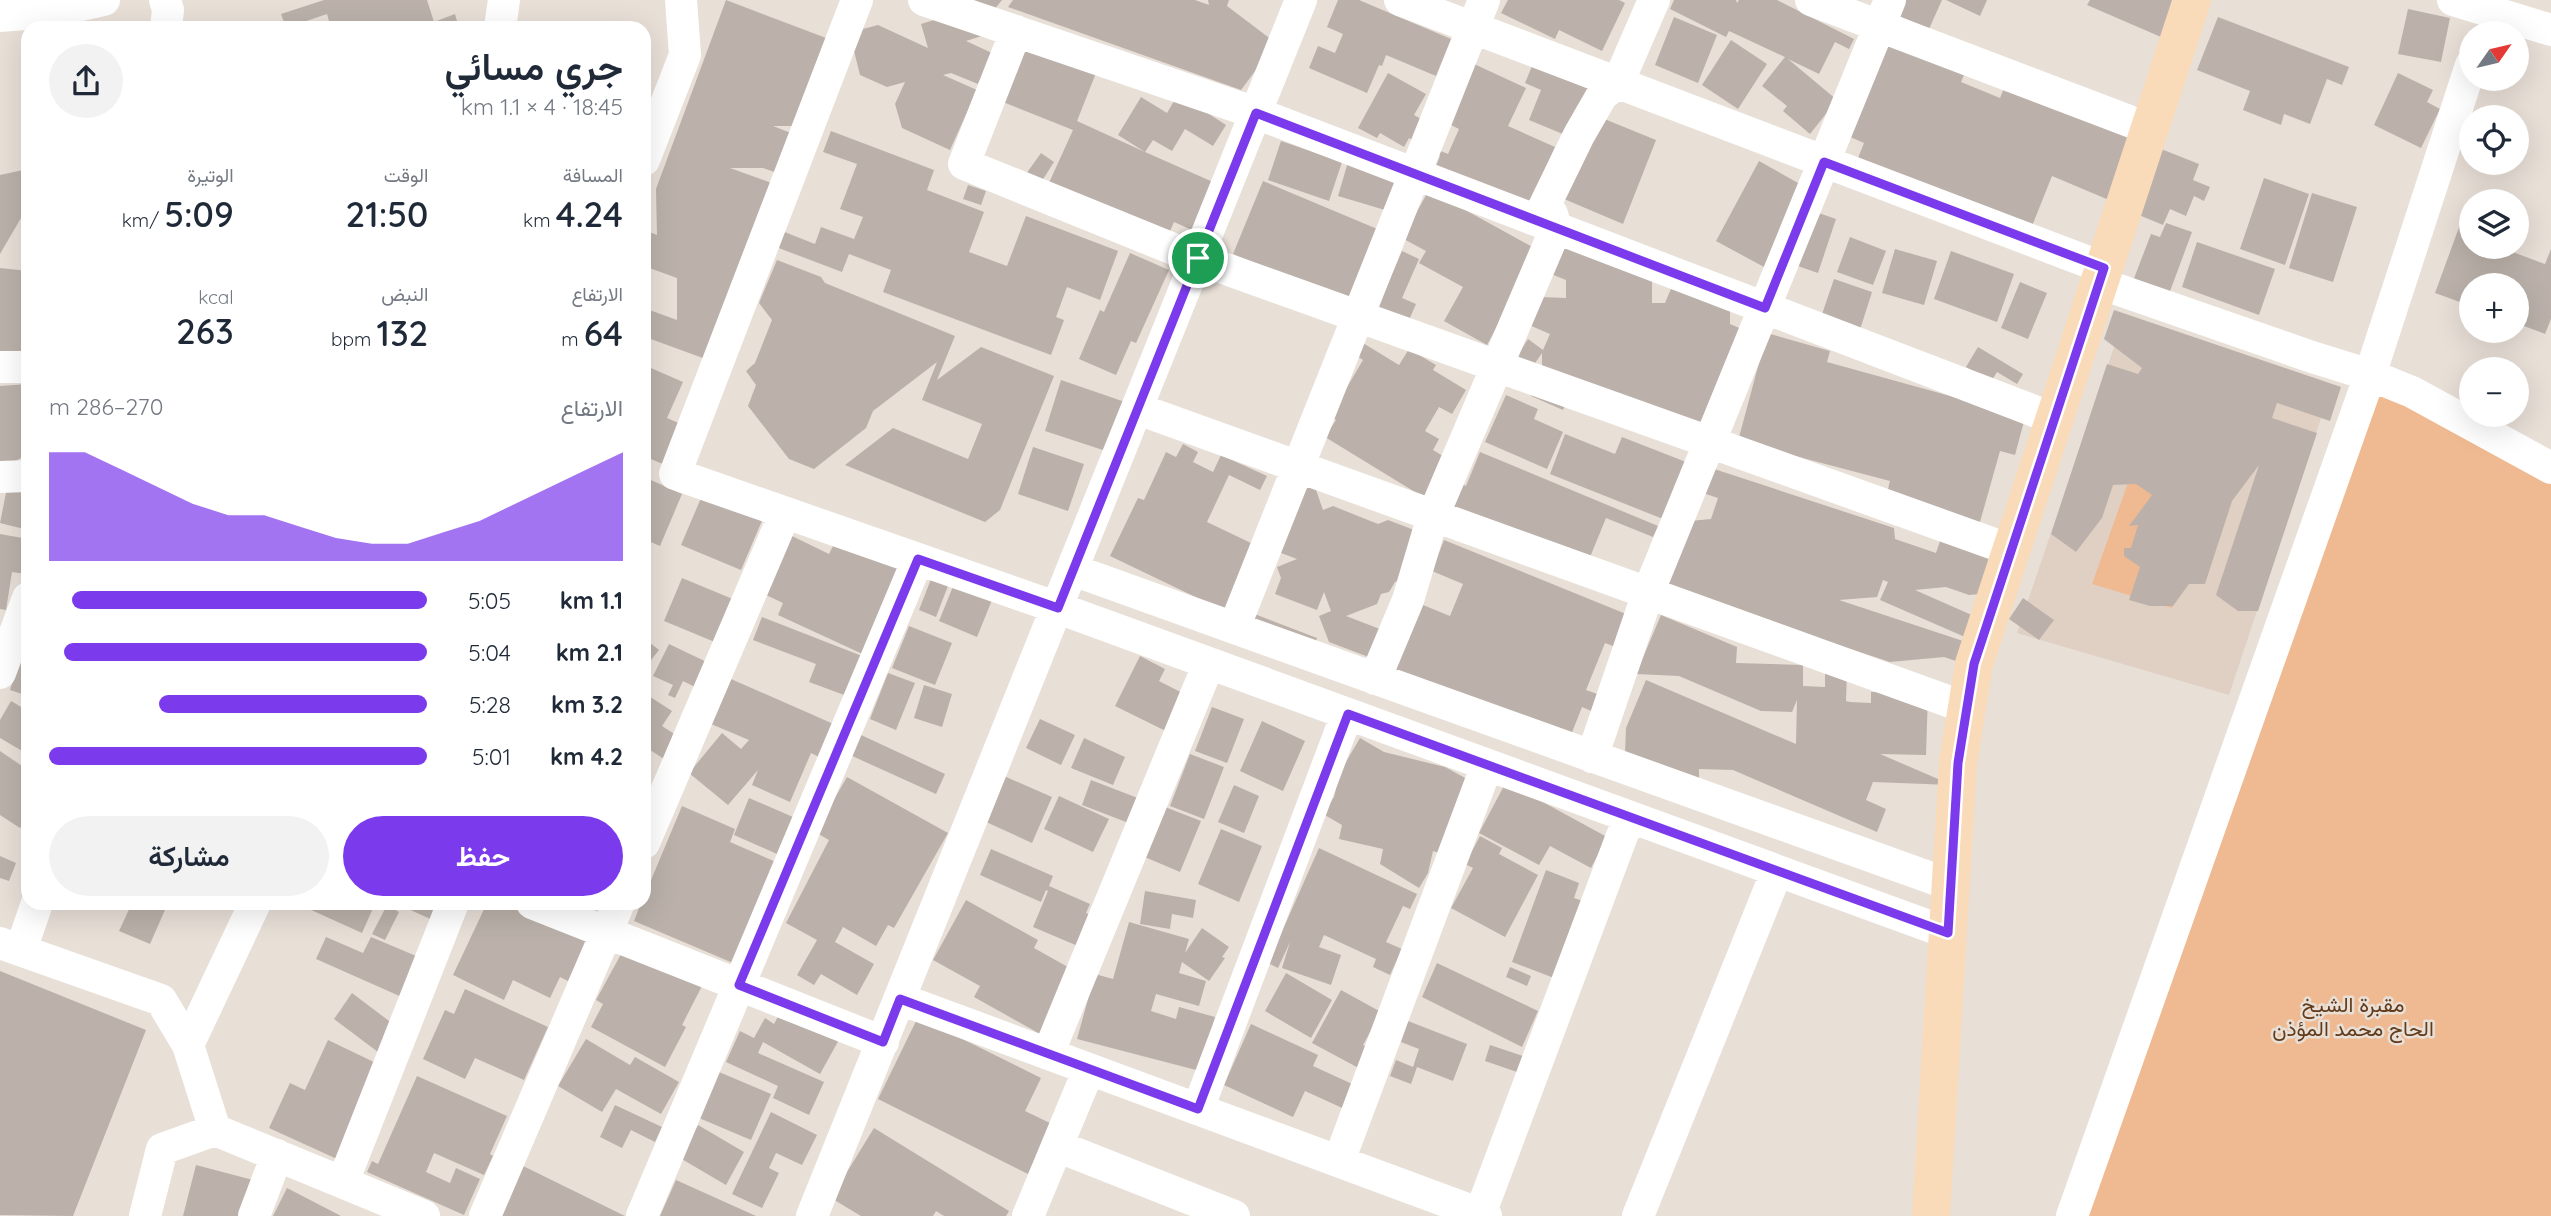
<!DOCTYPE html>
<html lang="ar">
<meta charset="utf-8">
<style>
body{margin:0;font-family:Quicksand,Vazirmatn,sans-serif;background:#f2f2f3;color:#1f2937;direction:rtl;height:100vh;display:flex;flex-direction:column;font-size:26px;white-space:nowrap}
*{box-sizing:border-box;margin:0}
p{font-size:23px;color:#747a83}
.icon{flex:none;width:38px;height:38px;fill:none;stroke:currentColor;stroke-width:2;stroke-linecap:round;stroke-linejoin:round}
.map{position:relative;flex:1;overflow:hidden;direction:ltr}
.details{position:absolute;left:21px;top:21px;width:630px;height:889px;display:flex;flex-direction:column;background:#fff;border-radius:21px;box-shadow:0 7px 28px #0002;direction:rtl}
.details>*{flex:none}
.needle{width:46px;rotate:56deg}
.buttons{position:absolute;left:2459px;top:21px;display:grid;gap:14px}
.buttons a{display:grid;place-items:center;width:70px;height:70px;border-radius:50%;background:#fff;box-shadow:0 7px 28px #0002;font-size:35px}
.pin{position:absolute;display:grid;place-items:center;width:60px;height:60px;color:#fff;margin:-30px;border:4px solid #fff;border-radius:50%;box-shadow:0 2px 7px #0007}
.round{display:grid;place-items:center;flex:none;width:74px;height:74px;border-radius:37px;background:#f2f2f3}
.overview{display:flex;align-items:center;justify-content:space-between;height:119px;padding:0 28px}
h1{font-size:38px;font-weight:600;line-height:52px}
.stats{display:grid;grid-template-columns:repeat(3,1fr);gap:10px;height:119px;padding:7px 28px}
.stats div{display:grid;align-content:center}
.stats b{font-size:35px;font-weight:600}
.stats small{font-size:19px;font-weight:400}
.stats p{font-size:19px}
.chart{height:196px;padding:14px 28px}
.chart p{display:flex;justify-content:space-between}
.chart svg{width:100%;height:126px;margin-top:7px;fill:#7c3aed;opacity:.7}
.button{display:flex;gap:14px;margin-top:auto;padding:14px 28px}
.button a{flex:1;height:80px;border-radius:42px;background:#7c3aed;color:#fff;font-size:28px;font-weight:600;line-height:80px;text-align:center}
.button a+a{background:#f2f2f3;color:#1f2937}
ul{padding:0 28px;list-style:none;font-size:23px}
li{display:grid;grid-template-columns:112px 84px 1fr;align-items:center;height:52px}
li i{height:18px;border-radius:9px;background:#7c3aed}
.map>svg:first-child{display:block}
.built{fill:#e0d0c4}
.green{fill:#efba91}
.building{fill:#bbb1aa}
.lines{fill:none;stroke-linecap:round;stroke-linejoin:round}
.street{stroke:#fff;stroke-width:32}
.secondary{stroke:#f9dab9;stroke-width:38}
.route-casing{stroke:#fff;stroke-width:14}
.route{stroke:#7c3aed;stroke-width:9}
.labels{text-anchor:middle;stroke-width:5;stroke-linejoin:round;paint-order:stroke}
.park-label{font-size:21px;fill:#623b1a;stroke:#e8dfd7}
</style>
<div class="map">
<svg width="2551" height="1216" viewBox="0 0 2551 1216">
<rect width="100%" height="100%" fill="#e8dfd7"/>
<!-- built -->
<path class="built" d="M2125,315L2332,385L2229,695L2017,633Z"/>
<!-- green -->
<path class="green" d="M2370,375L2551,468V1216H2072Z
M2141,446L2220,472L2172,608L2092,584Z"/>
<!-- building -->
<path class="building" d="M324,0H427L434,22L455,14L459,28H368L366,21L345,28H331L327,14L286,28L281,14Z
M726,0L834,41L812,126H773L801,137L786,176L763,168H730L783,187L782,231L815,244L821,227L854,239L863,217L840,209L857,164L823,152L831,131L934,170L927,190L984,212L969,252L1007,266L1026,216L1118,251L1100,300L1067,287L1056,317L1064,320L1051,355L883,292L891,270L849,254L842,272L776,247L711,361L648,338L644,348V308L677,320V278L644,266V230L657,235L656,189Z
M963,0H1002L993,11Z
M1013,0H1195L1209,5L1208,0H1229L1227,6L1276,43L1241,90L1008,7Z
M1338,0H1359L1451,39L1436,76L1386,55L1382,66L1379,65L1367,93L1309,68L1318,46L1335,53L1343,34L1327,27Z
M1508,0H1619L1625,3L1602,51L1559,30L1555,39L1501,13Z
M1674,0H1736L1737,3L1739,0H1777L1854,39L1849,49L1835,42L1819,74L1788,59L1837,100L1810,134L1783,111L1787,106L1762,86L1785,57L1729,31L1726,37L1670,9Z
M1906,0H1942L1929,29L1899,16Z
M1946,0H1987L1980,16Z
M2090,0H2177L2161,37L2087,5Z
M2408,9L2450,18L2441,62L2398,54Z
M947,16L988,34L966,41L992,53L978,84L951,73L943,75L977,90L950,150L902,128L895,104L905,82L887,87L860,75L854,51L863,29L878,25L928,48L921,24Z
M1674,17L1717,35L1698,83L1655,65Z
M2218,17L2349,67L2342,85L2327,79L2310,124L2284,114L2281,125L2243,110L2250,91L2197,70Z
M1011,38L1096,73L1077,121L1145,152L1118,135L1141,97L1167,113L1178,94L1226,125L1213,146L1185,129L1172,151L1153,140L1145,152L1213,182L1192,230L1174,222L1167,238L1048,185L1073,130L988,96Z
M1731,40L1767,64L1738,109L1702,85Z
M1887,42L1964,75L1961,82L2000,98L2012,69L2134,139L2109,200L2052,176L2030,231L1858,158L1864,143L1848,136Z
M1472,63L1526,88L1508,126L1555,147L1527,208L1436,166L1440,156L1431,152L1433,148L1448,154L1459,129L1445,122Z
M1532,66L1589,89L1570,137L1529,120L1541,90L1525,83Z
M1388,73L1426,94L1414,115L1432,125L1421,145L1409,138L1404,147L1380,133L1377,138L1358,128Z
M2398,73L2433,90L2427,102L2440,109L2421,148L2374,125Z
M1597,116L1656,140L1623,224L1564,199Z
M1281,141L1342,162L1329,201L1268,180Z
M2151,145L2199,164L2193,180L2210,187L2204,201L2194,196L2186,216L2170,209L2163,225L2134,213Z
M1041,153L1054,162L1040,184L1026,174Z
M1759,161L1807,188L1764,267L1716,241Z
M1348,162L1404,182L1395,213L1338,196Z
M28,169V206L0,254V175Z
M2264,178L2309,194L2285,265L2240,249Z
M1263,181L1382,231L1359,308L1233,254Z
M968,185L986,191L981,205L963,199Z
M1429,190L1538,250L1487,345L1444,321L1463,287L1419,263L1426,251L1402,238Z
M2312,193L2357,207L2333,282L2289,268Z
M1807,209L1836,219L1818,273L1789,263Z
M2465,211L2471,214V247H2511L2510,251L2545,264L2551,249V319L2545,334L2516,323V285H2471V306L2435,293Z
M2166,223L2192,232L2169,294L2133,281L2151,234L2160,237Z
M1850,237L1886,251L1873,285L1837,272Z
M2197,242L2275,269L2259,315L2182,287Z
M1562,248H1581L1652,280V303H1665L1673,284L1730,309V324L1751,333L1705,441L1570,393L1563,410L1531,396L1542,372V353L1529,372L1514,361L1528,339L1543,350L1550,334L1529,325L1541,297L1566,298V280L1551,274Z
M1895,249L1937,261L1924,305L1882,293Z
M1402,251L1419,259L1402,298L1416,304L1406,327L1375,313Z
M1951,251L2014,274L1997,322L1934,299Z
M1130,253L1169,270L1136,343L1131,341L1116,375L1079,359L1100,310L1104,312Z
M777,260L821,277L825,283L955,336L937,380L981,347L1054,376L1000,510L985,522L845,465L893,428L968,459L982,424L922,400L937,362L873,411L866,428L814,469L789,459L748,406L756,385L746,371L755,363L772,320L759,303Z
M0,268L28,271V352L0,369Z
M1834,279L1872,292L1858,336L1819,323Z
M2020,282L2047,293L2028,339L2001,328Z
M2114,310L2341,387L2330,421L2277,403L2272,418L2317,433L2258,611H2238L2216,595L2259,465L2232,501L2205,584H2189L2173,606H2150L2129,600L2140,567L2124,556V548H2131L2138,525L2129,526L2152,495L2136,484L2113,485L2102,518L2076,552L2051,534L2107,364L2138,374L2142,368L2104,339Z
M1767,333L1830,351L1827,362L1990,407L2026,414L2015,455L2000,451L1980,522L1886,497L1890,481L1738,441Z
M1358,340L1399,365L1409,349L1436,365L1433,370L1466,390L1452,414L1439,407L1425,431L1439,439L1433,450L1451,461L1428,500L1325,437L1336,420L1330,416L1363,360L1351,352Z
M1978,347L2023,374L2017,384L1997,372L1991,382L1966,367Z
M644,365L683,382L667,418L683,425L665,465L644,456Z
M1061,380L1125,402L1109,452L1045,431Z
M28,384V453L0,472V386Z
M1506,395L1538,409L1534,419L1563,432L1547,469L1485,442Z
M1565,434L1615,454L1622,437L1686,462L1663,519L1550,474Z
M1183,444L1198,452L1193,462L1213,472L1221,455L1267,476L1260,490L1229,475L1207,522L1253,544L1235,616L1110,556L1138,498L1144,500L1166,452L1176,457Z
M1033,447L1084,464L1068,511L1018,494Z
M1480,452L1658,526L1653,537L1606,518L1586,567L1451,511L1462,484L1466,486Z
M1708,467L1894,528L1895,539L1936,553L1942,535L1994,552L1980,594L1969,595L1946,587L1915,590L1974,616L1965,637L1880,600L1888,582L1883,580L1877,597L1839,600L1963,641L1956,661L1944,657L1890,662L1667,589L1690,521L1711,519L1718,498L1700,492Z
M644,477L682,494L660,546L644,539Z
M8,483L28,488V530L0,523Z
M1299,484L1316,490L1323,510L1333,506L1378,524L1388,520L1422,533L1404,579L1395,582L1389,592L1381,594L1377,604L1346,616L1385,631L1374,659L1329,642L1319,616L1331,611L1324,592L1317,610L1275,594L1281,578L1277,567L1297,559L1273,550Z
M704,491L764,516L741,570L681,545Z
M0,534L28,539L26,574L12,572L6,610L0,609Z
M792,536L829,554L837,538L908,570L869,657L778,615L783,603L766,595Z
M1444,540L1631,616L1618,648L1605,643L1586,690L1603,696L1596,713L1582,707L1569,740L1392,668L1418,603L1450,616L1463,584L1432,571Z
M682,578L740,602L722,645L664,621Z
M931,579L948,586L936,617L919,610Z
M954,584L992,600L977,637L939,621Z
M2023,598L2054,620L2039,640L2009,619Z
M1252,613L1317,638L1311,655L1246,630Z
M1661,615L1737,647L1736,663L1803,665V686L1825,687V671L1847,672L1846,701L1850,702L1871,703V692L1928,694L1926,755L1880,754L1952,785L1873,782L1866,800L1886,809L1877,832L1733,770L1699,769V785L1625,753L1626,728L1646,680L1796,744L1797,700L1792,712L1761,711L1679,676L1636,674Z
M762,617L862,656L847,696L809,682L816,664L753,640Z
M909,626L952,643L935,685L892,668Z
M644,638L659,650L644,669Z
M669,644L715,666L703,691L683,681L675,698L668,695L673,685L653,676Z
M1140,656L1165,669L1159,681L1200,702L1182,739L1115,706Z
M20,659L28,662V696L10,690Z
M888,673L915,683L896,730L870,719Z
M731,679L838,726L823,759L811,753L790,802L752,785L758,770L728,805L689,773L722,733L741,749L749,740L711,724Z
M924,685L952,694L942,727L914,718Z
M644,693L672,711L662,726L679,737L664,759L644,746Z
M11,701L28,711V745L24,752L0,738V720Z
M1212,707L1244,719L1227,763L1195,751Z
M1040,719L1075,735L1061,765L1026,748Z
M1262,721L1305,741L1283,791L1240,771Z
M859,734L945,774L936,794L850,755Z
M1084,738L1125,757L1113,785L1071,768Z
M1360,738L1384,752L1445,767L1467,779L1446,855L1433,851L1428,873L1419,888L1380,864L1383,849L1339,839L1342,825L1323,814L1334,797L1340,772Z
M0,751L28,770V816L20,828L0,815Z
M1190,754L1224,767L1204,819L1170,806Z
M1004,776L1052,797L1032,843L984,821Z
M847,777L948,833L894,928L888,925L876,946L843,927L835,942L874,964L857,995L821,974L814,985L797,975L817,940L786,923L829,840L815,832Z
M1091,780L1148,802L1139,827L1082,805Z
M1506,782L1607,837L1591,868L1550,846L1539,865L1479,833Z
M1234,785L1259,796L1244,833L1218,822Z
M1059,796L1109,819L1093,852L1044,829Z
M749,798L793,817L777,854L734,835Z
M1160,805L1201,821L1180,872L1140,855Z
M682,806L735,829L730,842L776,862L733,963L634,921L641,903H644V897Z
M1221,829L1262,846L1239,902L1198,884Z
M1480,836L1502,848L1499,854L1538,875L1505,937L1451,908L1473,868L1465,864Z
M1319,848L1417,894L1410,909L1403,906L1386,942L1402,949L1390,975L1373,967L1376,959L1324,935L1319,947L1341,955L1331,985L1282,968L1290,942L1278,968L1268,963Z
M991,849L1053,876L1049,886L1090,904L1086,913L1105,921L1092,952L1033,927L1048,891L1046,890L1041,902L980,875Z
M0,856L16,863L9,881L0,878Z
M1546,870L1579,883L1574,898L1583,901L1554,978L1512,962Z
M1145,891L1196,900L1193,918L1172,914L1170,929L1140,924Z
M966,900L1038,940L1034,948L1084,976L1049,1039L974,997L980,986L933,960Z
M132,903H168L150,944L119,931Z
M311,903H367L374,906L362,933L309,909Z
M395,903H428L443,909L437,922Z
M487,903H515L588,938L568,981L560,977L550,998L513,980L504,1000L453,975Z
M387,905L399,912L385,940L372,934Z
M1129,922L1189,939L1185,953L1202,928L1229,947L1222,957L1225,958L1209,981L1182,962L1179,973L1206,981L1199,1006L1156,994L1151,1011L1176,1019L1179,1007L1215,1017L1200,1071L1077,1039L1095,974L1113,979Z
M326,937L363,953L371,937L421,958L404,998L316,959Z
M626,945L702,986L682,1025L686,1027L665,1067L591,1027L603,1004L596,1000Z
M1437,963L1538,1011L1522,1047L1422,997Z
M1510,967L1531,976L1527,986L1506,977Z
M0,971L146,1030L73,1216L0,1215Z
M1286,973L1332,1000L1311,1038L1265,1011Z
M465,989L548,1027L524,1080L475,1058L465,1079L423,1059L445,1010L454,1014Z
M1341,990L1381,1012L1363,1045L1377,1052L1366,1072L1312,1043Z
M352,993L397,1027L378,1052L334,1019Z
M783,1007L840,1038L820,1074L763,1042L758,1053L824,1082L809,1115L773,1098L778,1086L726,1062L740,1031L754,1038L765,1018L774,1024Z
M918,1017L1041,1078L1025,1111L1052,1124L1028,1174L878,1099Z
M1408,1021L1467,1044L1453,1081L1417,1067L1411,1084L1390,1076L1396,1060L1413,1067L1419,1049L1401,1042Z
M1251,1024L1318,1055L1313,1066L1361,1088L1351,1112L1305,1091L1293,1117L1224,1085Z
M586,1039L630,1065L635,1057L679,1082L661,1114L616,1089L602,1112L558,1086Z
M328,1040L380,1065L337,1159L269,1128L290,1083L305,1090Z
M1490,1045L1523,1056L1517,1072L1485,1061Z
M719,1072L771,1094L751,1140L699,1118Z
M417,1076L507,1116L490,1154L493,1156L484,1175L434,1153L426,1172L450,1183L456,1168L480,1179L464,1215L367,1172L372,1161L378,1164Z
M615,1105L662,1127L655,1142L631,1130L622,1148L600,1137Z
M771,1112L817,1135L802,1165L776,1153L769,1168L779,1173L762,1208L732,1194Z
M698,1125L744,1152L726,1185L680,1158Z
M874,1128L1009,1211L1006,1216H944L936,1211L933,1216H861L831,1198Z
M519,1164L625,1216H494Z
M196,1165L253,1180L244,1216H183Z
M676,1180L756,1216H660Z
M287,1188L341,1216H273Z"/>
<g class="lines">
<!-- street -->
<path class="street" d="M165,0L168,10L166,28
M857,0L675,474L1058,608L1948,933
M924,0L1256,113L2055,419
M1400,0L2104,268
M1811,0L2150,129
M2453,0L2551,30
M0,16L50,12L104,0
M500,28L504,0
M1016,31L964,164L1198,259L2011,550
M644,160L685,55L681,0
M2099,283L2312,357L2370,375L2412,392L2551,468
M0,367H28
M1138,409L1967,708
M0,477L28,476
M1073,570L1951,885
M1234,628L1484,0
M0,673L28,598
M1375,679L1408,600L1433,516L1556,228L1552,214L1542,211L1579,135L1602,95L1618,83L1654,0
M1592,757L1648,593L1890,0
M644,843L785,513
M532,903L883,1042
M0,943L161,1000L188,1045
M21,950L37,903
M900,999L1486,1216
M1048,1054L1209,663
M1198,1109L1347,714
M215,1130L424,1216
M1057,1146L1234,1216
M1339,1161L1487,765
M343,1182L453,903
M1480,1214L1629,817
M145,1216L162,1149L215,1130L188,1045L255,903
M254,1216L277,1155
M485,1216L619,903
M642,1216L918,559
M812,1216L1301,0
M1028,1216L1089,1069
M1638,1216L1777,871
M2072,1216L2370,375L2471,65"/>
<!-- secondary -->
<path class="secondary" d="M1931,1216L1958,763L1974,664L2192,0"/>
</g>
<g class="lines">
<!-- route casing -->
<g class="route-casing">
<path id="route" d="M1256,113L1765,308L1824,162L2104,268L1974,664L1958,763L1948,933L1348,714L1198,1109L900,999L883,1042L739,985L918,559L1058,608Z"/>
</g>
<!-- route -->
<use href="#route" class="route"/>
</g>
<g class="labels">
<!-- park labels -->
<g class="park-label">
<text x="2353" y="1012">مقبرة الشيخ<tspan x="2353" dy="24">الحاج محمد المؤذن</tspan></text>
</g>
</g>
</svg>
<div class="buttons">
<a><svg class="needle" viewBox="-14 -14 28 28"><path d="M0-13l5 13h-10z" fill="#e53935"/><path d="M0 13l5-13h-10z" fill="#747a83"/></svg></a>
<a><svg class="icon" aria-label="locate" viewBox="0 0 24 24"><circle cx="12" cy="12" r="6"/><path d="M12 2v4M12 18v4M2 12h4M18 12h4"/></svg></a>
<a><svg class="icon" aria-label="layers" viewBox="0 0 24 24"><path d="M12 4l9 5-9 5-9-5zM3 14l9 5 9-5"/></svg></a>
<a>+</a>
<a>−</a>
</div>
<div class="pin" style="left:1198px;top:258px;background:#1e9e55"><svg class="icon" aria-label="arrive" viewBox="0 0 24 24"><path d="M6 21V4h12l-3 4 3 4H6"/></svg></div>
<section class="details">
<div class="overview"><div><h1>جري مسائي</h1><p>18:45 · 4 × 1.1 km</p></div><a class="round"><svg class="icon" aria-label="share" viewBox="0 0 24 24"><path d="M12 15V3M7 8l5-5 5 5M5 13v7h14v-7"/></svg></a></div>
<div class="stats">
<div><p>المسافة</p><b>4.24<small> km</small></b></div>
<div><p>الوقت</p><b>21:50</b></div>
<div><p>الوتيرة</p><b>5:09<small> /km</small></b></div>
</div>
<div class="stats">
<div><p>الارتفاع</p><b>64<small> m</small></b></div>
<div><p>النبض</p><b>132<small> bpm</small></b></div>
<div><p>kcal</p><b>263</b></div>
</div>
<div class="chart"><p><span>الارتفاع</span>270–286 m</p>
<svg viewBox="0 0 160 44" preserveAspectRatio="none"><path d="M0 44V6L10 6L20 12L30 18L40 24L50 28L60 28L70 32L80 36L90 38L100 38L110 34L120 30L130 24L140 18L150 12L160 6V44z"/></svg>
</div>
<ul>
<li><b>1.1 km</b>5:05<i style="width:94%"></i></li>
<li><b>2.1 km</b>5:04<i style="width:96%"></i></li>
<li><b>3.2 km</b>5:28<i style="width:71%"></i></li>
<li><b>4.2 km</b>5:01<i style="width:100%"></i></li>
</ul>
<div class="button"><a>حفظ</a><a>مشاركة</a></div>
</section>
</div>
